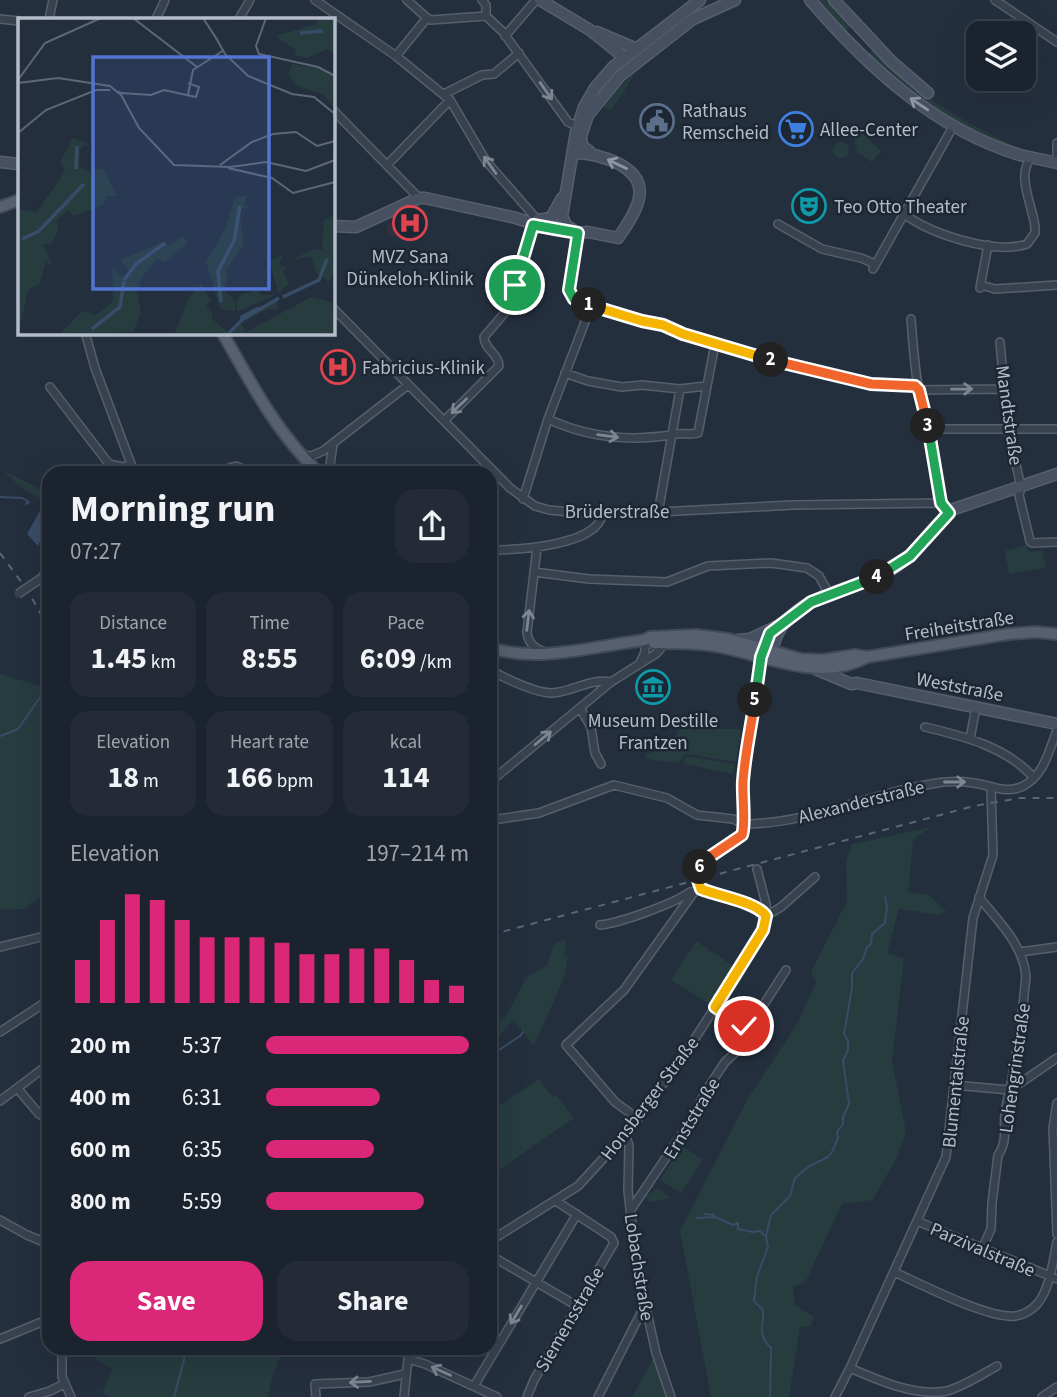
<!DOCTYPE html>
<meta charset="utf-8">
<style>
body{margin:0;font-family:"Source Sans 3",sans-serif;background:#242b36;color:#f1f3f6;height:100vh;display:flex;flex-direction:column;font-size:26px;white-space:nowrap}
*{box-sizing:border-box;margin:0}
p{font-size:23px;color:#a0a4aa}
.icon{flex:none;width:38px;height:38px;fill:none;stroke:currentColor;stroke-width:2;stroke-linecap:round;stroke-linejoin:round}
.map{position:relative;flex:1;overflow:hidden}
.side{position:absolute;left:42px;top:466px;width:455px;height:889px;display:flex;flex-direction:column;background:#1b232e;border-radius:21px;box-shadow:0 7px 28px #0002,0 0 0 2px #39404a}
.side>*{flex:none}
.fabs{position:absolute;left:966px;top:21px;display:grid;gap:14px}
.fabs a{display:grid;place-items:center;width:70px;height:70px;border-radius:14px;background:#1b232e;box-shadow:0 7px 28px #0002,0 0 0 2px #39404a;font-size:35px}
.pin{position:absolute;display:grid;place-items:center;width:60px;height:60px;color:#fff;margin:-30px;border:4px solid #fff;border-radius:50%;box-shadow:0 2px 7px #0007}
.km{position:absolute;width:35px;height:35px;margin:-18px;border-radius:50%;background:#222;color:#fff;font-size:19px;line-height:35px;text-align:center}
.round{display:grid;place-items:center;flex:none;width:74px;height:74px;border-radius:21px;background:#242b36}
.headline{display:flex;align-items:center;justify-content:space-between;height:119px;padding:0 28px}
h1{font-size:38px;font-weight:700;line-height:52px}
.metrics{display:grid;grid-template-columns:repeat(3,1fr);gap:10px;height:119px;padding:7px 28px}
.metrics div{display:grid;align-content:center;border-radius:18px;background:#242b36;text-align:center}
.metrics b{font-size:30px;font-weight:700}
.metrics small{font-size:19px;font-weight:400}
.metrics p{font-size:19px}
.chart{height:196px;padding:14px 28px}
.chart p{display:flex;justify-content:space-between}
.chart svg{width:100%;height:126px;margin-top:7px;stroke:#db2777;stroke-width:6}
.action{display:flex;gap:14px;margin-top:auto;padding:14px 28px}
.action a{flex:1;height:80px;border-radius:21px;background:#db2777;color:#fff;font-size:28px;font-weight:700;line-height:80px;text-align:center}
.action a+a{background:#242b36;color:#f1f3f6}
ul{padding:0 28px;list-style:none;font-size:23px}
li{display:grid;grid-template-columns:112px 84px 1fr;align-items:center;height:52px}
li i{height:18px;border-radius:9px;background:#db2777}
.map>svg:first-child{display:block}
.medical{fill:#32303f}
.green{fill:#263c3f}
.water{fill:#394c67}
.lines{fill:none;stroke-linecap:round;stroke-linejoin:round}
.stream{stroke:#394c67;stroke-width:2}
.street-casing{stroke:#565f6c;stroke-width:10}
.secondary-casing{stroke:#565f6c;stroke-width:13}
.primary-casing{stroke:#414a57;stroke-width:14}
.street{stroke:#38414e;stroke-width:7}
.secondary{stroke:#465061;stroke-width:10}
.primary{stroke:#56606e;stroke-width:10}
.rail{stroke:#5a6575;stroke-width:2;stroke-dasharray:7 7;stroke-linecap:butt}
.street-bridge-casing{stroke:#565f6c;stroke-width:10;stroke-linecap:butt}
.street-bridge{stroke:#38414e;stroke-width:7}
.oneway{stroke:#7c8592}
.oneway2{stroke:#8e96a5}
.split-1-casing{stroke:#fff;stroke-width:14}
.split-2-casing{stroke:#fff;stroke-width:14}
.split-3-casing{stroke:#fff;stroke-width:14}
.split-4-casing{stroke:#fff;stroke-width:14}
.split-5-casing{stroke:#fff;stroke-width:14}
.split-6-casing{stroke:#fff;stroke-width:14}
.split-7-casing{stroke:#fff;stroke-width:14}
.split-8-casing{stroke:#fff;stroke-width:14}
.split-1{stroke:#22a559;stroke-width:9}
.split-2{stroke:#f5b400;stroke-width:9}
.split-3{stroke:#f0652b;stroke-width:9}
.split-4{stroke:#22a559;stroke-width:9}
.split-5{stroke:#22a559;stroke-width:9}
.split-6{stroke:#f0652b;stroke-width:9}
.split-7{stroke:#f5b400;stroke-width:9}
.split-8{stroke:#f5b400;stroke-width:9}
.labels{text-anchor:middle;stroke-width:5;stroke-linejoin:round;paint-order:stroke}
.poi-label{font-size:19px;fill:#b4bcc9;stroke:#1d2633;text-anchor:start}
.street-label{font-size:19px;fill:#b4bcc9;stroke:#1d2633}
.inset-river{fill:none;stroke:#394c67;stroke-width:3.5}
.inset-road{fill:none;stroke:#5e6776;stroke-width:2}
.view{fill:#5274d3;fill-opacity:0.15;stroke:#5274d3;stroke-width:3.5}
.inset-edge{fill:none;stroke:#b4bcc9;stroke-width:3.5}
</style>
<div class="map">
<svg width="1057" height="1397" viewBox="0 0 1057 1397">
<rect width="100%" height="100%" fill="#242f3e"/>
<!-- medical -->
<path class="medical" d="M419,210L421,212L425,210L429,225L416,231L414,227L392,237L389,234L385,226L396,221V219Z"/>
<!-- green -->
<path class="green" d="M816,0H827L840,15L853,24L846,31Z
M873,49L914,89L966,122L1011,144L1010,147C952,122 914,99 868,55Z
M635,72L627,87L623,88L626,90L612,109L608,110L602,105Z
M858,130L881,151L872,162L857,152L854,136Z
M833 150a8 8 0 1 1 16 0a8 8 0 1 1-16 0Z
M3,471C19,479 35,484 49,496V504L21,487Z
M1027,545L1029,552L1042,550L1046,568L1009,574L1005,551Z
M0,674L40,686L49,681V890L24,909L0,910Z
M678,729H741L736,762L685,754L678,763L645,759L647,753L672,749Z
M686,756L735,764L733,774L684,764Z
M932,827L913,839L908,892L929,895L946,911L940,915L899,909L887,953L904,958L892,1061L906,1132L898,1155L873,1200L842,1204L805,1283L793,1286L795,1305L814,1317L811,1326L800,1327L789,1397H711L680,1231L747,1100L797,1024L816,982L811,972L847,901L846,861L852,844Z
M565,939L566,940L564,957L568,956L563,981L534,1045L513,1020L490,1047V1031L508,1013L526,978L547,965C553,953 549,944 565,939Z
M696,941L735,967L711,1005L671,980Z
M539,1079L553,1097L556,1095L574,1118L490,1176V1112Z
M682,1146L703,1160L681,1193L660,1180Z
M658,1188L671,1198L649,1202L645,1197Z
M99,1348H285L273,1373L268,1397H112L102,1393L112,1369L96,1359Z
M653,1359L658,1365L668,1397H632Z"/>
<!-- water -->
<path class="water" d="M40,511L44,512V518L49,520V535L41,539L38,546L27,534Z"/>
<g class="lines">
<!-- stream -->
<path class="stream" d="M0,497L22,498L29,502L26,504
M0,736L18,729L43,693L49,691
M490,1056L520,1036L523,1032
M705,1214L714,1215
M697,1218L715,1217L733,1225L738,1223V1229L753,1232L760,1231L764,1235
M174,1397L187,1349
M770,1397L771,1348C754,1332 767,1319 762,1309C760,1306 756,1304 754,1301L757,1277L768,1247L766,1236L771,1215L790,1196L795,1178L808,1167L828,1157L832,1152L838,1138L837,1132L843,1124V1117L849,1104L843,1061L848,1050V1040L844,1034L852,988V973L863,959L867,947L871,944L872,934L885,923L887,906L885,897"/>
<!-- street casing -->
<g class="street-casing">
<path id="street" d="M315,0L396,56L450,100L486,161L534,216
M407,0L427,18
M482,0L486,5V16L503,32L568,122L577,126
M995,0L1057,42
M0,19L19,21
M49,19L53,0
M156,19L165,0
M239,19L250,0
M505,36L536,0
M396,56L427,18L431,20L486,16
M444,94L482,75L494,74L519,53
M332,109L419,198
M1057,143V163
M387,165L450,100
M904,214C931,234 994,255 1027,244L1035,233V227C1033,206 1015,174 1032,157
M778,224L822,249L861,258L875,264
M578,233L569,290L574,299L581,302L641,321L662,325L683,334L728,348L824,374L871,384L915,386L919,390L1004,389
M873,269L954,125
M981,285L995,289L1057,285
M980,288L988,245
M332,307L510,488L535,506L549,510L602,515L793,505L941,503
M911,319C913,344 917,410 930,429L928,437L941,503L949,513
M85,332L95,368L134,472
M1000,342L1008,429L1021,487L1019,495L1030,541L1032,543L1057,542
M565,373L588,381L622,387L642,385L680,389L706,386
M50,387L109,464L123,467L130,465
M548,419C589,438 632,442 676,434C684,433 690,435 698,433L715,344
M444,421L499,366C499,354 484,349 484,337L508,309L533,225
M930,429H1057
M303,455L311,456L323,451L408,385
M216,472L236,466L250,472
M329,472L333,444
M523,499L548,419L591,306
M658,513L680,389
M537,548L527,632C528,643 534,648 545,652
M490,550C516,550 596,546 602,515
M534,572L589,579L667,582L708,566L771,563L807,568L819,576L829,594
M43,577L49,560
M640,663L645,652V640
M490,670C505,678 535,693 552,693C572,692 590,678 611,682
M580,708L591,727L595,753L601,764
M925,727C963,736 1007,747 1034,778
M970,739L976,707
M490,785V782L611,682L657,653L665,643
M490,790V808
M492,817L499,819L539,813L614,785L667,798L697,815L733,819L744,824C810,824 868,794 931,784C945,781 960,781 974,783C990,785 1005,794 1021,787C1043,778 1049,751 1057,730
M699,885L702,864L737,841L744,829L742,817L744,769L761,657
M699,885C714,904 753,895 766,916
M979,897C998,921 1023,944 1026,976C1022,1019 1016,1065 1006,1107C1002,1124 1009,1141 998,1155L992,1203L991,1229L982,1249
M766,916L781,907L815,877
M600,925C620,923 673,904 690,892
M0,947L49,935
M1020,952L1057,947
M744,1026L752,1023L786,970
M0,1032L49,1000
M954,1085L1010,1090L1057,1058
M17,1088L39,1114L47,1118
M0,1101L49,1064
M1057,1103L1053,1128L1057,1234
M638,1119L615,1102L566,1045L624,990L699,885
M625,1135L629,1145L628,1191L637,1267L656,1353L671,1397
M630,1211L694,1116L704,1094L725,1062L737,1051L747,1033L744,1026L715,1007
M0,1220L27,1235L49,1244
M917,1221L1057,1279
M490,1241L578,1186L625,1135L683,1057L746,959L766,924V904L757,869
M490,1255L577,1306
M894,1272C921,1284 988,1319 1015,1316C1023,1315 1032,1310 1038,1303C1050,1288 1053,1261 1057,1242
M0,1339L49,1319
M62,1348V1377L71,1397
M408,1359L425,1364L497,1397
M850,1368C878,1380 915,1397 947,1391C964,1386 981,1375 997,1366
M474,1386L577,1214
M29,1397L50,1391L64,1384
M316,1397L315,1384L369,1382L405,1374
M404,1397L409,1348
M527,1397L534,1380L614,1243L611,1237L556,1201
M598,1397L644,1307
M835,1397L850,1368L946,1157L973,918L993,855L991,788
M1042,1397L1057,1387"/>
</g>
<!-- secondary casing -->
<g class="secondary-casing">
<path id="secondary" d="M540,0L590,30L625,58
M810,0C867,66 934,129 1020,155C1032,158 1045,160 1057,163
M834,0L892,62L928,93
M597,32L637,49
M590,152L582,146L581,136L588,115L620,76L693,19L735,0
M0,162L19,164
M533,225L537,220L551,218L562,198
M332,226L356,227L419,198H425L512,217L555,230L578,233L588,232L618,238C639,208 656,180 613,161C599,156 589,153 575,153L572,156
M576,232L566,225L562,216L576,132L584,107L595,88L613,67L700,0
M737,640L750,639L784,623
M771,656C773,649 774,641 777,635C797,591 861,590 897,566C919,551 932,525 954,509L1057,474
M813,668L851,684L857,683L1057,724"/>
</g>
<!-- primary casing -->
<g class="primary-casing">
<path id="primary" d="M0,207L19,200
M222,332C251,383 276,432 318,472
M654,643C678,643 702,643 725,648C772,658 821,682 867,657
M490,648C541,663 594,646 645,640L650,637L696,635L728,639L801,659L823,660L855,655L867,657L1008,634L1035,632L1057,634"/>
</g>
<!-- street -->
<use href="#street" class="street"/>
<!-- secondary -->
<use href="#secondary" class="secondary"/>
<!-- primary -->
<use href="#primary" class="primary"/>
<!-- rail -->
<path class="rail" d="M0,553L28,591L49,629
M490,935L974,806L1020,798H1057"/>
<!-- street-bridge casing -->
<g class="street-bridge-casing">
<path id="street-bridge" d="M18,594L43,577"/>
</g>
<!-- street-bridge -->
<use href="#street-bridge" class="street-bridge"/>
</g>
<!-- one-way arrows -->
<defs><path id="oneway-shaft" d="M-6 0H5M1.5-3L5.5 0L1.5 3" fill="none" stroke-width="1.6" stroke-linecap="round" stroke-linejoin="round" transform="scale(1.75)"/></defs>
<g class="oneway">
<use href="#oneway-shaft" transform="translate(546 91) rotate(55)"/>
<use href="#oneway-shaft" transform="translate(490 165) rotate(-125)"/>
<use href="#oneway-shaft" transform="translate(962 389) rotate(-1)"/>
<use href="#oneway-shaft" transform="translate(459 406) rotate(136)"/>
<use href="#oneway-shaft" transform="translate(608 436) rotate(7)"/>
<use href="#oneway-shaft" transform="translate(528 620) rotate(-83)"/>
<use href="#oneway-shaft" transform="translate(543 738) rotate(-40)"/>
<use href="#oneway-shaft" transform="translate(955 782)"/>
<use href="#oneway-shaft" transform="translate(516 1315) rotate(121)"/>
<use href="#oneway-shaft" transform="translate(441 1371) rotate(-156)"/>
<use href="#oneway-shaft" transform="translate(360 1382) rotate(177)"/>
</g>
<g class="oneway2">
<use href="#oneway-shaft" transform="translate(919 104) rotate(-146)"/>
<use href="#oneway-shaft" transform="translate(617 164) rotate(-154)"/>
</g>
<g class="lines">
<!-- split-1 casing -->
<g class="split-1-casing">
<path id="split-1" d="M515,285L533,225L578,233L569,290L574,299L589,305"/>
</g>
<!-- split-2 casing -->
<g class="split-2-casing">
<path id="split-2" d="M589,305L642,321L663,325L683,334L771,360"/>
</g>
<!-- split-3 casing -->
<g class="split-3-casing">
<path id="split-3" d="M771,360L871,384L915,386L919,390L928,426"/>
</g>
<!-- split-4 casing -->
<g class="split-4-casing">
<path id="split-4" d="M877,577L910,556L949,513L941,503L928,426"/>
</g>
<!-- split-5 casing -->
<g class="split-5-casing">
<path id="split-5" d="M755,700L761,657L770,633L811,602L877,577"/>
</g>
<!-- split-6 casing -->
<g class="split-6-casing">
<path id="split-6" d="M700,867L705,860L742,835C746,825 742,795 743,781C745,754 751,727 755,700"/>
</g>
<!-- split-7 casing -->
<g class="split-7-casing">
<path id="split-7" d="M700,867L698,880L701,889C718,896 757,902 766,916L763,930L720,999"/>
</g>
<!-- split-8 casing -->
<g class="split-8-casing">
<path id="split-8" d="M720,999L715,1007L744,1026"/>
</g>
<!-- split-1 -->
<use href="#split-1" class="split-1"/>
<!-- split-2 -->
<use href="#split-2" class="split-2"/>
<!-- split-3 -->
<use href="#split-3" class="split-3"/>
<!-- split-4 -->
<use href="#split-4" class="split-4"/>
<!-- split-5 -->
<use href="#split-5" class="split-5"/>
<!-- split-6 -->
<use href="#split-6" class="split-6"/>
<!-- split-7 -->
<use href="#split-7" class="split-7"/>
<!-- split-8 -->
<use href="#split-8" class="split-8"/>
</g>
<!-- icons -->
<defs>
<g id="civic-ring" transform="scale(1.75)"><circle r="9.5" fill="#1d2633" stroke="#5c6f8a" stroke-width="1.5"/><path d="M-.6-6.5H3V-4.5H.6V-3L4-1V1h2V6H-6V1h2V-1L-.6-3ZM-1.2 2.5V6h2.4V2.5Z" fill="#5c6f8a"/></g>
<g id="supermarket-ring" transform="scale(1.75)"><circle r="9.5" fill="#1d2633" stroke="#3f7fe0" stroke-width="1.5"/><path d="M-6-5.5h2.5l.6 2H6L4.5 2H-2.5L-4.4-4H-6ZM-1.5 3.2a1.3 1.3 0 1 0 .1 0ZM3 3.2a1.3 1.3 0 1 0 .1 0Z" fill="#3f7fe0"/></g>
<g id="theatre-ring" transform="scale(1.75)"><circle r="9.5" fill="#1d2633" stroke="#0f9aa8" stroke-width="1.5"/><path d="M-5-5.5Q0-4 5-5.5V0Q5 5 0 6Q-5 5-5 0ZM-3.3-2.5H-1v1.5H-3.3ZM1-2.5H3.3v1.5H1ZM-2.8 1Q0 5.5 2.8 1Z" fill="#0f9aa8"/></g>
<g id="hospital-ring" transform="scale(1.75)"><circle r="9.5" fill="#1d2633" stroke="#e0444e" stroke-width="1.5"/><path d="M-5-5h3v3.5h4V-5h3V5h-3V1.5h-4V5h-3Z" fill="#e0444e"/></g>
<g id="museum-ring" transform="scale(1.75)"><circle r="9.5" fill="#1d2633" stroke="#0f9aa8" stroke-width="1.5"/><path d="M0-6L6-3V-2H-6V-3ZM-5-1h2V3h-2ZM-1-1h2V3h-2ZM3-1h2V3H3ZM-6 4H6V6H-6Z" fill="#0f9aa8"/></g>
</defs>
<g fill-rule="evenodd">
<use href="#civic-ring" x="657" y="121"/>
<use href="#supermarket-ring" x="796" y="129"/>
<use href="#theatre-ring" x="809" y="206"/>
<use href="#hospital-ring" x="410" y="223"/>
<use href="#hospital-ring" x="338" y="367"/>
<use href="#museum-ring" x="653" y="687"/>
</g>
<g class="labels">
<!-- poi labels -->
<g class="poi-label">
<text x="682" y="117">Rathaus<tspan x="682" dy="22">Remscheid</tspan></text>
<text x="820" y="136">Allee-Center</text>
<text x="834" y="213">Teo Otto Theater</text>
<text x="410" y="263" text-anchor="middle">MVZ Sana<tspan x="410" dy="22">Dünkeloh-Klinik</tspan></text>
<text x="362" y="374">Fabricius-Klinik</text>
<text x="653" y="727" text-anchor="middle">Museum Destille<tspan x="653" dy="22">Frantzen</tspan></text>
</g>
<!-- street labels -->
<g class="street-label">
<text transform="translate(1010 415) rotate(82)" y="7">Mandtstraße</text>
<text x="617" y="518">Brüderstraße</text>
<text transform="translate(959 625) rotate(-9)" y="7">Freiheitstraße</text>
<text transform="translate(960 686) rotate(11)" y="7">Weststraße</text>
<text transform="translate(861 801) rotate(-14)" y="7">Alexanderstraße</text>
<text transform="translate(1014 1068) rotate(-82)" y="7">Lohengrinstraße</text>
<text transform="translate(955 1082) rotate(-84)" y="7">Blumentalstraße</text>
<text transform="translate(649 1098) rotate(-53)" y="7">Honsberger Straße</text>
<text transform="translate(691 1118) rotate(-59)" y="7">Ernststraße</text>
<text transform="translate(983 1249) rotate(23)" y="7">Parzivalstraße</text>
<text transform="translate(640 1267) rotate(81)" y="7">Lobachstraße</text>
<text transform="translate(569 1319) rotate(-60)" y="7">Siemensstraße</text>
</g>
</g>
<!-- overview -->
<g transform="translate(18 18)">
<rect width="317" height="317" fill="#242f3e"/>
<path d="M300,0H317V36L310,31L288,40L277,37L278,32L257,18L299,6ZM274,46L298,50L317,59L315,90L306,77L280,68L270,56ZM55,120L68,125L73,130L67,127L62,132L61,148L72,155L73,151L84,152L83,145L99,178H88L86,186L56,198L50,192L39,202L40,213L33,226H25L34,247L28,244L22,265L10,272L0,317V192L19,194L47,153L42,144ZM230,177L226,187L232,190H224L222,197L226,227L207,253L210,258L206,272L217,283V293L202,291L188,244L208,209L217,179ZM317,196V252L311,264L298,254L293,238L271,243L297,231L304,232L306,202ZM165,218L170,225L147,244L139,241L124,259L119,275L123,294L115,314L41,317L64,293L78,297L95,283L94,251L105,259L111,253L102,242L145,224L152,227ZM265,236L261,247L269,249L265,253L271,266L260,275L252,244ZM183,265L193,283L188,288L195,297L193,300L211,315L252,283L260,281L259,291H249L223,306L228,314L293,279L314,284L317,315L156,317L171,280ZM240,272L243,277H257L219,294L218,283L224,276Z" fill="#263c3f"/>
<path class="inset-river" d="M282,15L305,13M58,151L59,128M4,221L21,213L66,166M106,262L118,246L147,225M265,279L301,262L309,241M203,284L200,253L216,223L222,188M222,300L241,290M74,311L102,289L106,263M211,315L225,301L261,280"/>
<path class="inset-road" d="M115,0L179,49M185,0L200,23M248,0L238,28L241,36L300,49L317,58M198,20L207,36L230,58L274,76L296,79L317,96M0,62L27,25L83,0M0,65L40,60L92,68L103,77M101,73L121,110L156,147L212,149L248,144L288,153L317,142M103,75L133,77L146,72L178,79L181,69L170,65M170,77L175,52L206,32M0,115L28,92L78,72H92M202,147L234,124L255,116L278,114L299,128L317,123M210,150L254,160L275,175L317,164"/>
<path class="view" d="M75,39H251V271H75Z"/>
<rect width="317" height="317" class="inset-edge"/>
</g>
</svg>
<div class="fabs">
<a><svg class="icon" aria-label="layers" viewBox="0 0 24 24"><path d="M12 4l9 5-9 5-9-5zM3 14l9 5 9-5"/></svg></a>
</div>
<div class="pin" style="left:515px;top:285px;background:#1e9e55"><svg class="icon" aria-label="arrive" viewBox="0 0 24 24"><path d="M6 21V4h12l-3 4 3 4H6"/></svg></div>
<div class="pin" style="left:744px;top:1026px;background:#d93025"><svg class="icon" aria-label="check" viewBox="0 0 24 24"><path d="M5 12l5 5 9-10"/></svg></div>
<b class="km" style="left:589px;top:305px">1</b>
<b class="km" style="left:771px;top:360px">2</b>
<b class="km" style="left:928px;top:426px">3</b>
<b class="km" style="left:877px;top:577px">4</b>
<b class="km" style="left:755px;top:700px">5</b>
<b class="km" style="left:700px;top:867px">6</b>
<section class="side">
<div class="headline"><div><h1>Morning run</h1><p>07:27</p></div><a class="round"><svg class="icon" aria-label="share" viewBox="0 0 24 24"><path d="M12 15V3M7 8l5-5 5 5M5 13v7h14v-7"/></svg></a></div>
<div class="metrics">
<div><p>Distance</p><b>1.45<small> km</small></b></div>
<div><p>Time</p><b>8:55</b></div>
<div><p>Pace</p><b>6:09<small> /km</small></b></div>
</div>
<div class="metrics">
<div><p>Elevation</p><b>18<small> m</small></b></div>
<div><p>Heart rate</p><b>166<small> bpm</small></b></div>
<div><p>kcal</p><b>114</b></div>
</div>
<div class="chart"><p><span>Elevation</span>197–214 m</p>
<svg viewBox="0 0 160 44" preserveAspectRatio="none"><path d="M5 44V29M15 44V15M25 44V6M35 44V8M45 44V15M55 44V21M65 44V21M75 44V21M85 44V23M95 44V27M105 44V27M115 44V25M125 44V25M135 44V29M145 44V36M155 44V38"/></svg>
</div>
<ul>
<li><b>200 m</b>5:37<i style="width:100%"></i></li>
<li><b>400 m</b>6:31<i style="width:56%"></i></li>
<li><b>600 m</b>6:35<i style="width:53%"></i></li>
<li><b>800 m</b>5:59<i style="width:78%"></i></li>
</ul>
<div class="action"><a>Save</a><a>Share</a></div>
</section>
</div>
